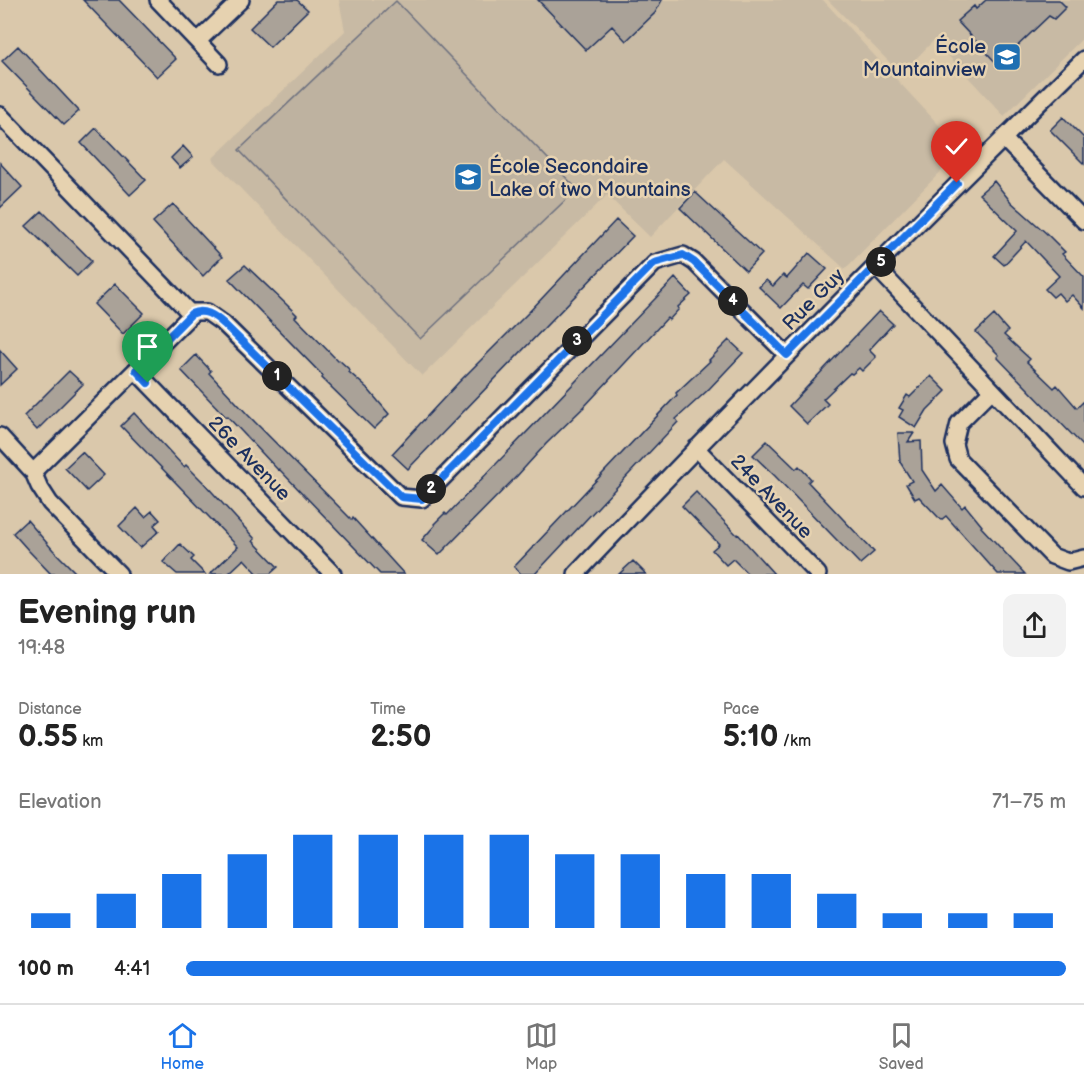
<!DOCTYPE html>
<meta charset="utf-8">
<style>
body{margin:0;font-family:"Balsamiq Sans",sans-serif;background:#f2f2f2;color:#222;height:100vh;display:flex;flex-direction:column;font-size:22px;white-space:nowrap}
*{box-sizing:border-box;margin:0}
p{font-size:20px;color:#767676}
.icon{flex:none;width:33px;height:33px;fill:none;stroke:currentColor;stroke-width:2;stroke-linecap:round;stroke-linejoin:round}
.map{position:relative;height:574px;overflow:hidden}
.sheet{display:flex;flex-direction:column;background:#fff;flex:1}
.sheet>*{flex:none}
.pin{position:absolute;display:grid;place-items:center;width:51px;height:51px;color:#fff;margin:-62px -26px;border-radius:50% 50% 50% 0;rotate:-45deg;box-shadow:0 0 6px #0007}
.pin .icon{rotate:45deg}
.km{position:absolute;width:30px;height:30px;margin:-15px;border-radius:50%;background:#222;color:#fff;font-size:16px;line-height:30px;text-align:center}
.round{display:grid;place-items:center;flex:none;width:63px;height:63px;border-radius:12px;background:#f2f2f2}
.summary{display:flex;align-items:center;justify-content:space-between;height:102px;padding:0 18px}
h1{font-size:33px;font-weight:800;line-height:45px}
.figures{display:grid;grid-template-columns:repeat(3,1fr);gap:9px;height:102px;padding:6px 18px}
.figures div{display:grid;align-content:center}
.figures b{font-size:30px;font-weight:800}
.figures small{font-size:16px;font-weight:400}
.figures p{font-size:16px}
.chart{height:168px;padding:12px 18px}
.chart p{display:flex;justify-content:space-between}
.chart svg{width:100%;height:108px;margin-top:6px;stroke:#1a73e8;stroke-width:6}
ul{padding:0 18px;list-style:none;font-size:20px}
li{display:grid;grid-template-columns:96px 72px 1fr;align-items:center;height:45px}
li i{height:15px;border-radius:8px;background:#1a73e8}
.dock{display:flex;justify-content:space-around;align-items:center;height:84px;border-top:2px solid #e0e0e0;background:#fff;font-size:16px;color:#767676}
.dock a{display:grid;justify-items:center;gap:3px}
.dock .active{color:#1a73e8}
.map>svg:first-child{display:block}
.built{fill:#c8baa4}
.green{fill:#beb2a0;stroke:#6c707f;stroke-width:1.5}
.building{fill:#aaa298;stroke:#1b2f5e;stroke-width:1.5}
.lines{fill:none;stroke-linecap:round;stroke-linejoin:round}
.minor-casing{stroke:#1b2f5e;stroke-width:20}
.minor{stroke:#e6d2b0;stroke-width:15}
.route-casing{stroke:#fff;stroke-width:12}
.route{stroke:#1a73e8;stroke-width:8}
.labels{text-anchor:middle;stroke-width:5;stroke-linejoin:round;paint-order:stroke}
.poi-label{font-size:20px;fill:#1b2f5e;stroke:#e6d2b0;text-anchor:end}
.street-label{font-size:20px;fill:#1b2f5e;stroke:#e6d2b0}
</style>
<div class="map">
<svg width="1084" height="574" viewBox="0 0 1084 574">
<rect width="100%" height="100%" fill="#dac8ab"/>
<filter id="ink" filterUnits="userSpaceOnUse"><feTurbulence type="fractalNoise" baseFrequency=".0167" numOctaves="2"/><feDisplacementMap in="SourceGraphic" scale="12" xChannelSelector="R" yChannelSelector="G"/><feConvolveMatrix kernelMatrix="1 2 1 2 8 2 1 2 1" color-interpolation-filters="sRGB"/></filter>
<g filter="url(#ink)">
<!-- built -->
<path class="built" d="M339,0H823L962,150L845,269L724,159L650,237L607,195L422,376L212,159L345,31Z
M828,0H1084V37L1004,116L934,40L901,74Z"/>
<!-- green -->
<path class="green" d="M396,1L577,189L420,339L239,150Z"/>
<!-- building -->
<path class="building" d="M83,0H119L176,59L157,77Z
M278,0H297L308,10L270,47L250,28Z
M538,0H662L655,13L626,41L612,26L586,50Z
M986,0H1059L1066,7L1054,19L1049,16L1010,53L1013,57L1001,68L957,21L974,6L976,9Z
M18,46L79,111L64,125L2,61Z
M1063,117L1084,138V164L1050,130Z
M96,128L146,180L130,195L81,143Z
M183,146L193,157L180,168L171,158Z
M0,163L22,187L0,208Z
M994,181L1011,202L1046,233L1065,252L1062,254L1084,277V308L1072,295L1065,301L1058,293L1053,297L1045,289L1059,276L1026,241L1004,265L994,256L1017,231L979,194Z
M695,192L762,254L746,271L680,208Z
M173,204L222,257L203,276L153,222Z
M42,211L92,261L77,276L26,226Z
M616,220L633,236L408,469L392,454L458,383L529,312Z
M809,253L827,269L808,289L803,285L781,308L759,287L766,280L773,286L783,275L787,278Z
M245,265L286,304L297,315L295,317L338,361L339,360L350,370L349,372L367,388L389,414L374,429L322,378L323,376L229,279Z
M675,278L691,295L678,307L679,309L669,320L667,318L584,407L546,444L517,476L439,555L422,540L435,525L434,524L445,513L447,515Z
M115,284L144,313L123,334L94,304Z
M879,311L893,324L869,350L876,357L862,371L859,368L852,374L850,373L823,399L828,404L807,424L789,406Z
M994,315L1008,331L1004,335L1030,359L1027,362L1054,388L1057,385L1077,408L1084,401V447L997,357L999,355L976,332Z
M729,340L743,353L708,390L676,419L678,422L535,574H521L514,567L677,395L676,393L710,361L709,360Z
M0,350L17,369L0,385Z
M196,355L211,371L209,373L248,415L352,520L353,518L404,574H380L279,469L278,470L227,416L226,417L181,370Z
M69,371L83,384L37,430L24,416Z
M931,376L946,391L927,410L916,428L899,417L903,410L899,408L907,395L910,397Z
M134,413L184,467L186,465L203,482L255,539L253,541L278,567L270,574H258L244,559L228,574H210L238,547L121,426Z
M898,433H914L908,442L921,441L922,470L936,491L942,485L962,508L965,505L982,526L981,527L1025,574H998L946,516L941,520L919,497L915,499L906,484L912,481L900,462Z
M767,441L796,469L799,466L811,479L808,482L874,552L860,564L775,476L753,455Z
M82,452L104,475L87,491L65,468Z
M696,492L737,535L738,534L774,574H748L733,559L726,565L712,550L719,544L682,506Z
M137,508L145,517L152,511L160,520L154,525L159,531L140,548L119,526Z
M27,520L53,550L77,574H51L29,551L13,533Z
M180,544L194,557L191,560L205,574H177L163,562Z
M633,561L646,574H619Z"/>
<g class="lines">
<!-- minor casing -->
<g class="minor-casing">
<path id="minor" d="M158,0L219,64
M198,41L241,0
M0,115L191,314
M1003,138L1084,221
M876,267L1084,487
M136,371L333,574
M992,390L959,423L954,444L958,459L1052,556L1068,562L1084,558
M0,436L33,472L39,486L50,503L119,574
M696,448L818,574
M33,472L194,312H207L224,324L401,497L422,499L655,263L683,255L694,262L787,355
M576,574C742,399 912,228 1084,59"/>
</g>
<!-- minor -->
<use href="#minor" class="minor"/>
</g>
</g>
<g class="lines" filter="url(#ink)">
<!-- route casing -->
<g class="route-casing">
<path id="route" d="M148,383L136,370L191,314C204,308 214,315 224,324L401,497L422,499L654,263L683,255L694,262L787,355L957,183"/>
</g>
<!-- route -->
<use href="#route" class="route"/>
</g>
<!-- icons -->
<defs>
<g id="school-square" transform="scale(1.5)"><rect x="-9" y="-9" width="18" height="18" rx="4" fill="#1f6fb2" stroke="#e6d2b0"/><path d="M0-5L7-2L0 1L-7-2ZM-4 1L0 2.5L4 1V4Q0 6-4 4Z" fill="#fff"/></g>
</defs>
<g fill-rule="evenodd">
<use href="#school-square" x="1007" y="57"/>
<use href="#school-square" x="468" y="177"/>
</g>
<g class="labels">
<!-- poi labels -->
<g class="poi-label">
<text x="986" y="53">École<tspan x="986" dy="23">Mountainview</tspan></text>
<text x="489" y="173" text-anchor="start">École Secondaire<tspan x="489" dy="23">Lake of two Mountains</tspan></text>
</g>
<!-- street labels -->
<g class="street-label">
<text transform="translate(813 299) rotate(-45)" y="7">Rue Guy</text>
<text transform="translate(250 458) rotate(46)" y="7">26e Avenue</text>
<text transform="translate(772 496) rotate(46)" y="7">24e Avenue</text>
</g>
</g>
</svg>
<div class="pin" style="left:148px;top:383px;background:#1e9e55"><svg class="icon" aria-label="arrive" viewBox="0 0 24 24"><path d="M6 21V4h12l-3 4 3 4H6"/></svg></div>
<div class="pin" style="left:957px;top:183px;background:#d93025"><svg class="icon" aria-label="check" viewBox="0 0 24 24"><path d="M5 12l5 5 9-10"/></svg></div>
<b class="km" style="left:277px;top:376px">1</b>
<b class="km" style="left:431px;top:489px">2</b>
<b class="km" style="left:577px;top:341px">3</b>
<b class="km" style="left:733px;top:301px">4</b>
<b class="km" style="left:881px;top:262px">5</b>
</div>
<section class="sheet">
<div class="summary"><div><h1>Evening run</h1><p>19:48</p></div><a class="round"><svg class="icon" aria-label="share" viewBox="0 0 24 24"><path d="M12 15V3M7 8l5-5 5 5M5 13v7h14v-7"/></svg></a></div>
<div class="figures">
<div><p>Distance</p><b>0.55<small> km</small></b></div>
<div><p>Time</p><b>2:50</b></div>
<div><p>Pace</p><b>5:10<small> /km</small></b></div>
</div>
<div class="chart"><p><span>Elevation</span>71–75 m</p>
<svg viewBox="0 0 160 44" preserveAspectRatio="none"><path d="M5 44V38M15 44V30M25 44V22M35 44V14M45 44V6M55 44V6M65 44V6M75 44V6M85 44V14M95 44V14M105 44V22M115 44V22M125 44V30M135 44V38M145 44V38M155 44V38"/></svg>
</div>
<ul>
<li><b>100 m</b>4:41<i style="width:100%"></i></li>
</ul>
</section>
<nav class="dock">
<a class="active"><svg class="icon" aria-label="home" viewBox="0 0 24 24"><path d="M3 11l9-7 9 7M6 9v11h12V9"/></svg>Home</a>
<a><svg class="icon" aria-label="map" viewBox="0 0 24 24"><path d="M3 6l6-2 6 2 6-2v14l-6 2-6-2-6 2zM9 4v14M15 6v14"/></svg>Map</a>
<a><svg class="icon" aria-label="saved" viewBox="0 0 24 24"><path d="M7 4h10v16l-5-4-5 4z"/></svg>Saved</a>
</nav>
